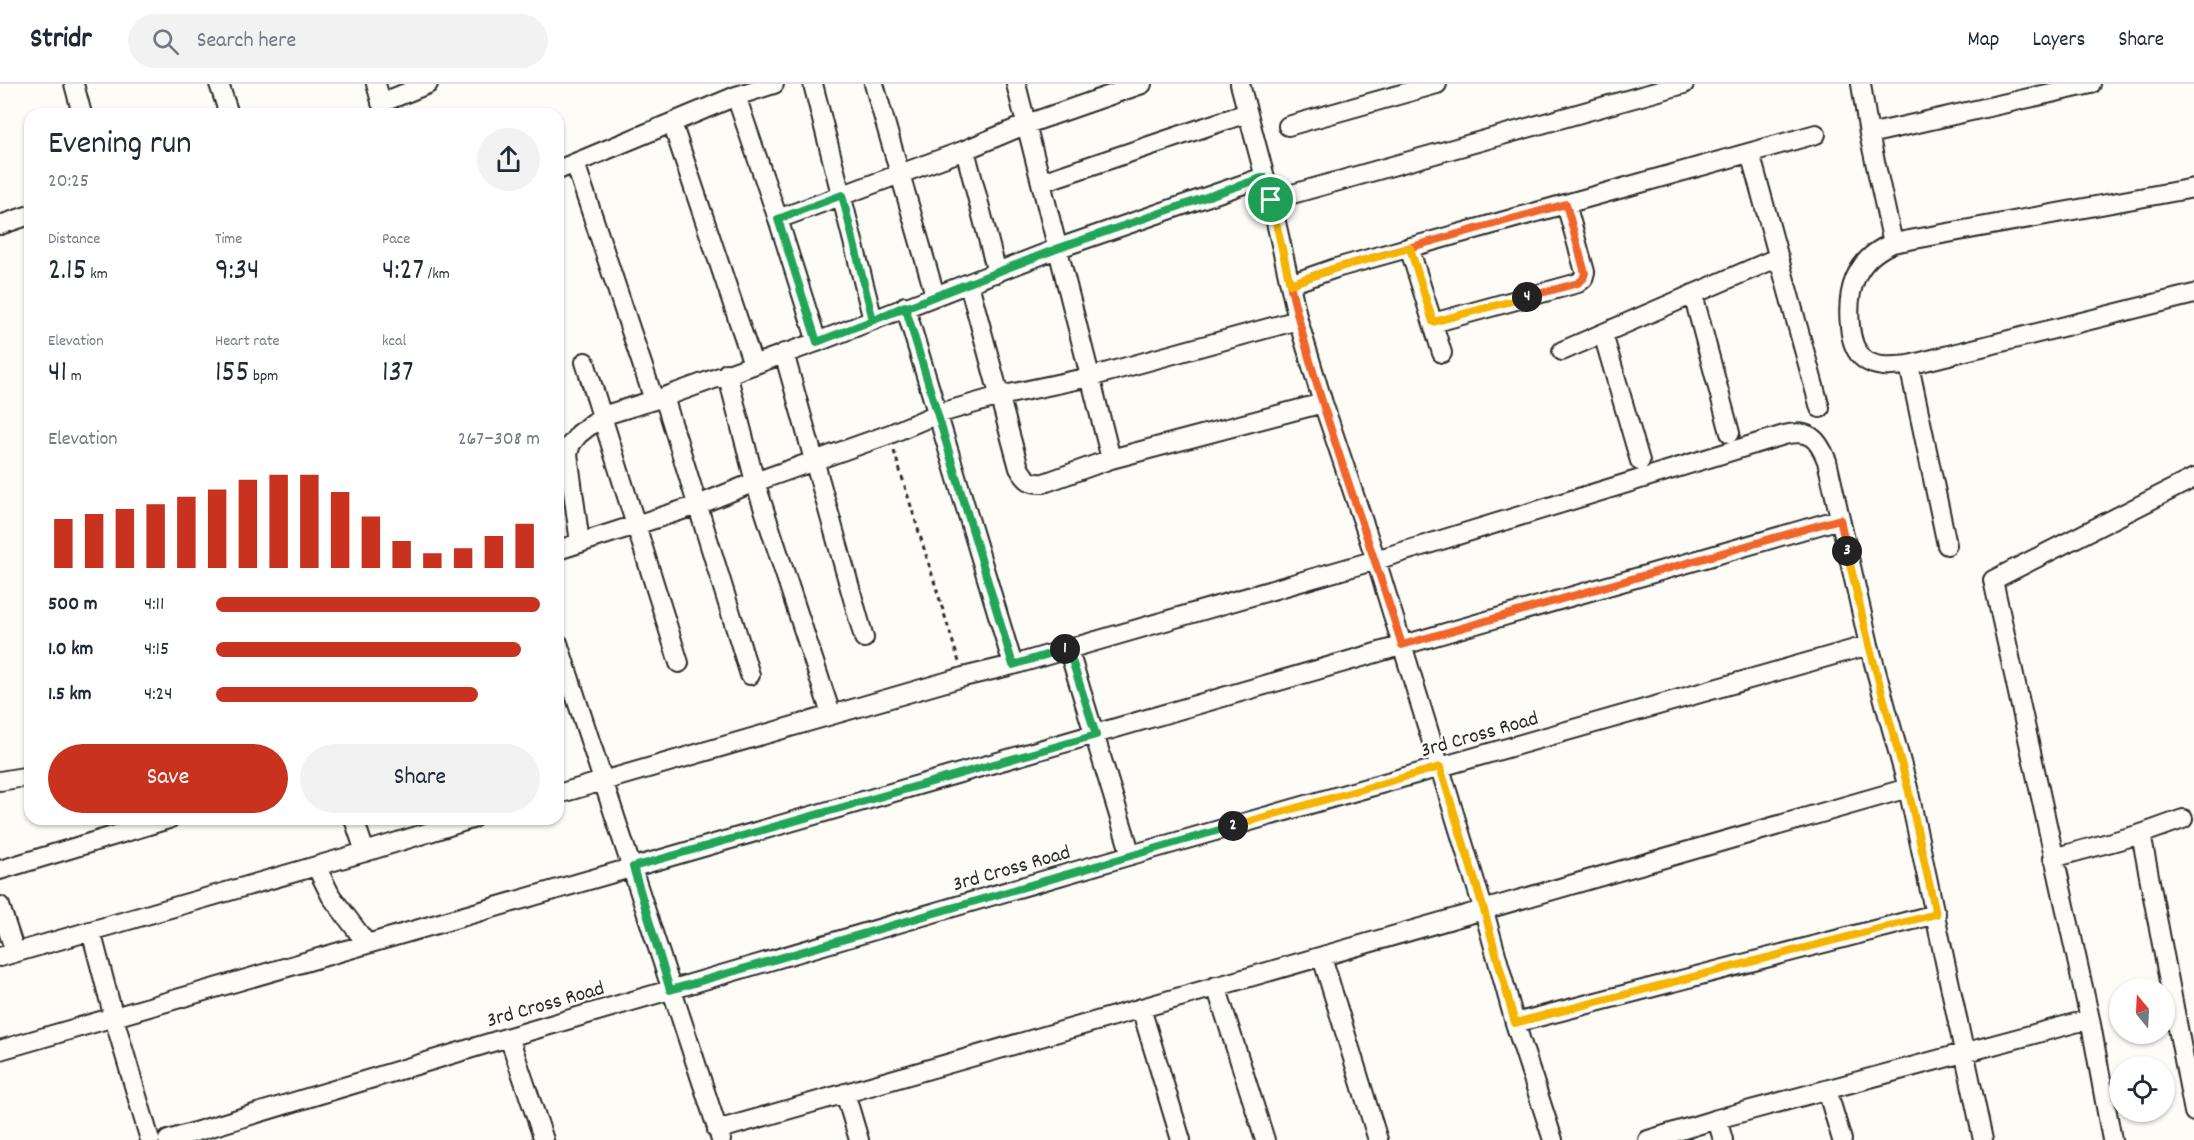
<!DOCTYPE html>
<meta charset="utf-8">
<style>
body{margin:0;font-family:Dekko,sans-serif;background:#f2f2f3;color:#1f2937;height:100vh;display:flex;flex-direction:column;font-size:22px;white-space:nowrap}
*{box-sizing:border-box;margin:0}
p{font-size:20px;color:#747a83}
.icon{flex:none;width:33px;height:33px;fill:none;stroke:currentColor;stroke-width:2;stroke-linecap:round;stroke-linejoin:round}
.map{position:relative;flex:1;overflow:hidden}
.panel{position:absolute;left:24px;top:24px;width:540px;height:717px;display:flex;flex-direction:column;background:#fff;border-radius:18px;box-shadow:0 2px 4px #0004}
.panel>*{flex:none}
.needle{width:39px;rotate:342deg}
.buttons{position:absolute;left:2109px;top:894px;display:grid;gap:12px}
.buttons a{display:grid;place-items:center;width:66px;height:66px;border-radius:50%;background:#fff;box-shadow:0 2px 4px #0004;font-size:30px}
.pin{position:absolute;display:grid;place-items:center;width:51px;height:51px;color:#fff;margin:-26px;border:3px solid #fff;border-radius:50%;box-shadow:0 2px 6px #0007}
.km{position:absolute;width:30px;height:30px;margin:-15px;border-radius:50%;background:#222;color:#fff;font-size:16px;line-height:30px;text-align:center}
.round{display:grid;place-items:center;flex:none;width:63px;height:63px;border-radius:32px;background:#f2f2f3}
.summary{display:flex;align-items:center;justify-content:space-between;height:102px;padding:0 24px}
h1{font-size:33px;font-weight:600;line-height:45px}
.figures{display:grid;grid-template-columns:repeat(3,1fr);gap:9px;height:102px;padding:6px 24px}
.figures div{display:grid;align-content:center}
.figures b{font-size:30px;font-weight:600}
.figures small{font-size:16px;font-weight:400}
.figures p{font-size:16px}
.chart{height:168px;padding:12px 24px}
.chart p{display:flex;justify-content:space-between}
.chart svg{width:100%;height:108px;margin-top:6px;stroke:#c8321e;stroke-width:6}
.cta{display:flex;gap:12px;margin-top:auto;padding:12px 24px}
.cta a{flex:1;height:69px;border-radius:36px;background:#c8321e;color:#fff;font-size:24px;font-weight:600;line-height:69px;text-align:center}
.cta a+a{background:#f2f2f3;color:#1f2937}
ul{padding:0 24px;list-style:none;font-size:20px}
li{display:grid;grid-template-columns:96px 72px 1fr;align-items:center;height:45px}
li i{height:15px;border-radius:8px;background:#c8321e}
header{display:flex;align-items:center;gap:36px;box-sizing:border-box;height:84px;padding:0 30px;background:#fff;border-bottom:2px solid #e0e1e3}
header strong{font-size:28px}
nav{display:flex;gap:33px;margin-inline-start:auto;font-size:21px}
.search{width:420px;height:54px;background:#f2f2f3;display:flex;align-items:center;gap:15px;box-sizing:border-box;padding:0 21px;border-radius:33px;color:#747a83;font-size:22px}
.map>svg:first-child{display:block}
.lines{fill:none;stroke-linecap:round;stroke-linejoin:round}
.minor-casing{stroke:#2b2b2b;stroke-width:22}
.path{stroke:#2b2b2b;stroke-width:3;stroke-dasharray:4.5 4.5;stroke-linecap:butt}
.minor{stroke:#fdfcf7;stroke-width:18}
.split-1-casing{stroke:#fff;stroke-width:12}
.split-2-casing{stroke:#fff;stroke-width:12}
.split-3-casing{stroke:#fff;stroke-width:12}
.split-4-casing{stroke:#fff;stroke-width:12}
.split-5-casing{stroke:#fff;stroke-width:12}
.split-1{stroke:#22a559;stroke-width:8}
.split-2{stroke:#22a559;stroke-width:8}
.split-3{stroke:#f5b400;stroke-width:8}
.split-4{stroke:#f0652b;stroke-width:8}
.split-5{stroke:#f5b400;stroke-width:8}
.labels{text-anchor:middle;stroke-width:5;stroke-linejoin:round;paint-order:stroke}
.street-label{font-size:21px;fill:#2b2b2b;stroke:#fdfcf7}
</style>
<header>
<strong>Stridr</strong>
<div class="search"><svg class="icon" aria-label="search" viewBox="0 0 24 24"><circle cx="10" cy="10" r="6"/><path d="M15 15l6 6"/></svg>Search here</div>
<nav><a>Map</a><a>Layers</a><a>Share</a></nav>
</header>
<div class="map">
<svg width="2194" height="1056" viewBox="0 0 2194 1056">
<rect width="100%" height="100%" fill="#fdfcf7"/>
<filter id="ink" filterUnits="userSpaceOnUse"><feTurbulence type="fractalNoise" baseFrequency=".0167" numOctaves="2"/><feDisplacementMap in="SourceGraphic" scale="12" xChannelSelector="R" yChannelSelector="G"/><feConvolveMatrix kernelMatrix="1 2 1 2 8 2 1 2 1" color-interpolation-filters="sRGB"/></filter>
<g filter="url(#ink)">
<g class="lines">
<!-- minor casing -->
<g class="minor-casing">
<path id="minor" d="M74,0L82,30
M219,0L229,30
M376,0L384,28
M813,0L873,236
M874,0L935,211
M1016,0L1111,375
M1240,0L1271,116L1298,236L1323,319L1376,476L1484,827L1515,939L1553,1056
M1861,0L1869,50L1893,159
M736,12L778,135L817,258
M381,19L428,0
M672,39L753,280
M1288,42L1437,0
M1869,50L2091,0
M965,66L997,189
M1750,69L1820,324
M575,79L654,316
M558,86L736,12L774,0
M1042,98L1247,29
M2194,104L1893,159C1857,174 1846,204 1850,242C1851,254 1854,267 1864,275C1876,285 1895,282 1909,281L2194,210
M1271,116L1684,0
M778,135L965,66L1027,40L1142,0
M0,141L30,131
M1409,163L1442,269
M969,200L1019,384C1026,396 1030,400 1044,399L1111,375L1323,319
M1290,200L1336,184L1816,50
M1693,210L1730,349
M905,222L1013,581
M1433,239L1578,199L1583,195L1585,188L1566,120
M1603,250L1640,377
M1562,267L1779,173
M784,269L864,554
M585,278L679,579
M1909,281L1947,461
M727,289L755,398L831,630
M664,313L750,591
M580,459L568,370L571,360L579,350L602,332L664,313L817,258L1059,164L1264,93
M558,466L698,421L755,398L890,350L937,330L1000,312L1090,293L1298,236
M558,559L721,1056
M1068,564L1131,771
M0,697L30,692
M558,710L963,593L1013,581L1376,476L1784,351C1809,345 1818,354 1827,377L1869,561L1908,704L1983,1056
M354,735L365,768
M2141,750L2194,1028
M2053,774L2141,750L2183,735
M316,782L331,812L367,860
M0,786L169,735
M0,822L15,868
M91,847L114,934L150,1056
M0,873L365,768L472,735
M1322,873L1378,1056
M1216,902L1265,1056
M1141,924L1181,1056
M1515,939L1936,830
M509,953L544,1056
M0,966L1840,435
M1827,1006L1842,1056
M845,1009L859,1056
M1717,1035L1723,1056
M717,1046L1908,704
M168,1056L509,953L1131,771L1869,561
M1648,1056L1717,1035L2090,935
M2112,1056L2090,935L1993,496L2194,394"/>
</g>
<!-- path -->
<path class="path" d="M894,367L959,578"/>
<!-- minor -->
<use href="#minor" class="minor"/>
</g>
</g>
<g class="lines" filter="url(#ink)">
<!-- split-1 casing -->
<g class="split-1-casing">
<path id="split-1" d="M1065,565L1013,581L905,222L873,236L842,111L778,135L817,258L1059,164L1264,93L1271,116"/>
</g>
<!-- split-2 casing -->
<g class="split-2-casing">
<path id="split-2" d="M1065,565L1068,564L1096,651L633,783L670,906L1233,742"/>
</g>
<!-- split-3 casing -->
<g class="split-3-casing">
<path id="split-3" d="M1233,742L1440,683L1484,826L1515,939L1936,830L1908,704L1869,561L1847,467"/>
</g>
<!-- split-4 casing -->
<g class="split-4-casing">
<path id="split-4" d="M1527,213L1578,199L1583,195L1585,189L1566,120L1336,184L1290,200C1318,322 1365,441 1402,561L1840,435L1847,467"/>
</g>
<!-- split-5 casing -->
<g class="split-5-casing">
<path id="split-5" d="M1271,116L1290,200L1336,184L1410,164L1433,238L1527,213"/>
</g>
<!-- split-1 -->
<use href="#split-1" class="split-1"/>
<!-- split-2 -->
<use href="#split-2" class="split-2"/>
<!-- split-3 -->
<use href="#split-3" class="split-3"/>
<!-- split-4 -->
<use href="#split-4" class="split-4"/>
<!-- split-5 -->
<use href="#split-5" class="split-5"/>
</g>
<g class="labels">
<!-- street labels -->
<g class="street-label">
<text transform="translate(1479 649) rotate(-16)" y="7">3rd Cross Road</text>
<text transform="translate(1011 783) rotate(-16)" y="7">3rd Cross Road</text>
<text transform="translate(545 919) rotate(-16)" y="7">3rd Cross Road</text>
</g>
</g>
</svg>
<div class="buttons">
<a><svg class="needle" viewBox="-14 -14 28 28"><path d="M0-13l5 13h-10z" fill="#e53935"/><path d="M0 13l5-13h-10z" fill="#747a83"/></svg></a>
<a><svg class="icon" aria-label="locate" viewBox="0 0 24 24"><circle cx="12" cy="12" r="6"/><path d="M12 2v4M12 18v4M2 12h4M18 12h4"/></svg></a>
</div>
<div class="pin" style="left:1271px;top:116px;background:#1e9e55"><svg class="icon" aria-label="arrive" viewBox="0 0 24 24"><path d="M6 21V4h12l-3 4 3 4H6"/></svg></div>
<b class="km" style="left:1065px;top:565px">1</b>
<b class="km" style="left:1233px;top:742px">2</b>
<b class="km" style="left:1847px;top:467px">3</b>
<b class="km" style="left:1527px;top:213px">4</b>
<section class="panel">
<div class="summary"><div><h1>Evening run</h1><p>20:25</p></div><a class="round"><svg class="icon" aria-label="share" viewBox="0 0 24 24"><path d="M12 15V3M7 8l5-5 5 5M5 13v7h14v-7"/></svg></a></div>
<div class="figures">
<div><p>Distance</p><b>2.15<small> km</small></b></div>
<div><p>Time</p><b>9:34</b></div>
<div><p>Pace</p><b>4:27<small> /km</small></b></div>
</div>
<div class="figures">
<div><p>Elevation</p><b>41<small> m</small></b></div>
<div><p>Heart rate</p><b>155<small> bpm</small></b></div>
<div><p>kcal</p><b>137</b></div>
</div>
<div class="chart"><p><span>Elevation</span>267–308 m</p>
<svg viewBox="0 0 160 44" preserveAspectRatio="none"><path d="M5 44V24M15 44V22M25 44V20M35 44V18M45 44V15M55 44V12M65 44V8M75 44V6M85 44V6M95 44V13M105 44V23M115 44V33M125 44V38M135 44V36M145 44V31M155 44V26"/></svg>
</div>
<ul>
<li><b>500 m</b>4:11<i style="width:100%"></i></li>
<li><b>1.0 km</b>4:15<i style="width:94%"></i></li>
<li><b>1.5 km</b>4:24<i style="width:81%"></i></li>
</ul>
<div class="cta"><a>Save</a><a>Share</a></div>
</section>
</div>
